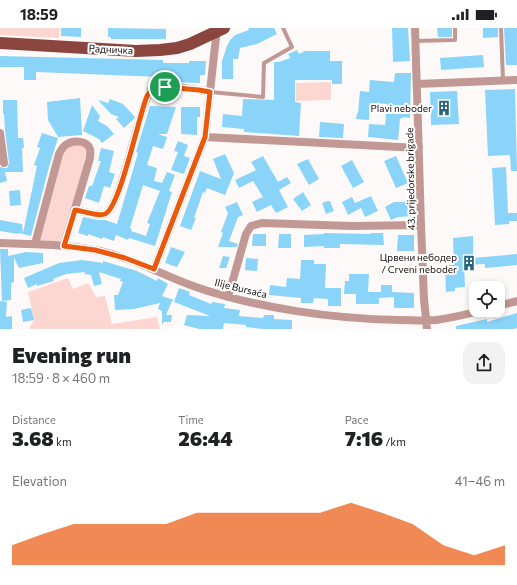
<!DOCTYPE html>
<meta charset="utf-8">
<style>
body{margin:0;font-family:Commissioner,sans-serif;background:#f2f2f2;color:#202124;height:100vh;display:flex;flex-direction:column;font-size:15px;white-space:nowrap}
*{box-sizing:border-box;margin:0}
p{font-size:13px;color:#757577}
.icon{flex:none;width:22px;height:22px;fill:none;stroke:currentColor;stroke-width:2;stroke-linecap:round;stroke-linejoin:round}
.map{position:relative;height:301px;overflow:hidden}
.sheet{display:flex;flex-direction:column;background:#fff;flex:1}
.sheet>*{flex:none}
.buttons{position:absolute;left:469px;top:253px;display:grid;gap:8px}
.buttons a{display:grid;place-items:center;width:36px;height:36px;border-radius:8px;background:#fff;box-shadow:0 2px 6px #0003;font-size:20px}
.pin{position:absolute;display:grid;place-items:center;width:34px;height:34px;color:#fff;margin:-17px;border:2px solid #fff;border-radius:50%;box-shadow:0 1px 4px #0007}
.round{display:grid;place-items:center;flex:none;width:42px;height:42px;border-radius:12px;background:#f2f2f2}
.summary{display:flex;align-items:center;justify-content:space-between;height:68px;padding:0 12px}
h1{font-size:22px;font-weight:800;line-height:30px}
.figures{display:grid;grid-template-columns:repeat(3,1fr);gap:6px;height:68px;padding:4px 12px}
.figures div{display:grid;align-content:center}
.figures b{font-size:20px;font-weight:800}
.figures small{font-size:11px;font-weight:400}
.figures p{font-size:11px}
.chart{height:112px;padding:8px 12px}
.chart p{display:flex;justify-content:space-between}
.chart svg{width:100%;height:72px;margin-top:4px;fill:#ea580c;opacity:.7}
.status{display:flex;justify-content:space-between;align-items:center;height:28px;padding:0 20px;background:#fff;direction:ltr}
.status svg{height:11px;fill:currentColor}
.map>svg:first-child{display:block}
.green{fill:#fcd7d2}
.building{fill:#89d4f8;fill-rule:evenodd}
.lines{fill:none;stroke-linecap:round;stroke-linejoin:round}
.lane{stroke:#c19893;stroke-width:4}
.street{stroke:#c19893;stroke-width:8}
.primary{stroke:#8a453f;stroke-width:12}
.route-casing{stroke:#fff;stroke-width:8}
.route{stroke:#ea580c;stroke-width:5}
.labels{text-anchor:middle;stroke-width:4;stroke-linejoin:round;paint-order:stroke}
.street-label{font-size:10px;fill:#191110;stroke:#fff}
.poi-label{font-size:10px;fill:#191110;stroke:#fff;text-anchor:end}
</style>
<div class="status"><b>18:59</b><svg viewBox="0 0 49 12"><path d="M0 12V9h3v3zM5 12V6h3v6zM10 12V3h3v9zM15 12V0h3v12zM26 1h20v11H26zM47 4h2v5h-2z"/></svg></div>
<div class="map">
<svg width="517" height="301" viewBox="0 0 517 301">
<rect width="100%" height="100%" fill="#fef9f9"/>
<!-- green -->
<path class="green" d="M0,0H60L59,10L0,7Z
M331,54V72L296,73V55Z
M82,116L88,122L61,216L39,213L63,124L68,118Z
M68,250L73,261L88,255L96,269L105,268L112,296L157,289L160,301H29L34,292L28,264Z"/>
<!-- building -->
<path class="building" d="M61,0H81V9L61,8Z
M108,0L166,1V11H111V9H108Z
M248,0H274L277,6L257,16L240,20L238,31H233V51H222V33L227,18L230,12L235,7L249,2Z
M392,0H408L410,33L393,34Z
M437,0H452V9H438Z
M483,0H498V9L483,10Z
M504,0H517V37H506Z
M297,22L299,26L305,23H330V33H342V56H332V52H295V74L301,75L299,108L244,104V101L222,99L223,86L242,88L243,71L274,72V34H279L290,30L288,26Z
M483,27L484,39L441,42L440,30Z
M0,28L163,32V35H189V33H206L205,47H200V55L161,54V49L36,44V52H24V39H0Z
M395,45H411L410,90L404,89L400,91L398,112L368,109L369,96L385,97L387,76L370,75L369,92L356,91L357,85H358L360,63L369,64L370,52L394,54Z
M515,61L517,143H511L510,127L488,128L485,62Z
M457,63L459,96L431,97L430,64Z
M80,70L82,107L58,109L48,92L47,74Z
M110,71L123,76L135,89L134,91L124,100L116,91L119,89L111,86L98,72L108,75Z
M3,72H17L18,110H23L24,120H22L23,144H5L7,153L0,155V139L4,140H7L9,135L5,102L4,86H3Z
M92,77L100,88L98,93L107,98L114,106L102,115L99,111L83,103Z
M150,78L176,79L167,106H158L167,109L163,121L153,118L147,137L157,140L154,153L162,155L167,144L175,147L169,163L172,164L155,218L129,210L128,212L116,207L114,213L103,209L102,211L88,206V208L78,205L83,189L98,192H105L117,196L138,125L136,124ZM143,157L160,163L147,195L150,196L146,208L131,203L132,201L130,200Z
M181,79H200V89H197V107L181,106Z
M320,94L344,96L343,110L319,109Z
M42,105L58,110L49,139L31,208L19,205L18,206L0,203V192L22,196L23,205L37,138L34,137L40,120L37,119Z
M178,113L188,117L184,128L190,130L184,146L171,142L178,124L174,123Z
M101,120L114,123L109,144L115,146L110,160L104,158L99,175L85,170L89,158H92L101,133H98Z
M225,126L234,145L225,167L207,160L205,165L203,164L194,190H196L191,202L180,198L200,143L221,151L213,131Z
M263,128L278,154L287,149L291,155L279,162L288,179L276,185L271,177L257,184L252,174L263,169L253,153L239,160L235,152L256,142L251,134Z
M396,128L408,155L396,160L384,133Z
M308,131L319,151L309,157L297,136Z
M352,132L364,154L353,160L341,138Z
M506,139L508,185H517V193H509V196L495,197L492,140Z
M20,162L21,177L10,178L9,163Z
M303,164L311,177L302,183L293,171Z
M371,168L378,183L365,189L361,180L348,187L342,174L352,169L355,175Z
M328,173H330L334,183L326,186L322,175Z
M237,174L243,187L238,189L229,213L238,216L237,219H218L223,205L221,204L228,185L225,179Z
M394,174H414V188L398,189L391,192L385,179Z
M324,205L371,206V205H383L384,217L340,216V220H324V218L304,219V207L324,206Z
M253,206H266V218H252Z
M279,206H291V220H278Z
M398,207H414V223H397Z
M473,208V230L517,226V237L485,240V236L464,237L465,259L455,260V263L446,264L445,237H454L453,210Z
M171,219L185,224L177,239L165,235Z
M0,221H8V228L26,224L43,225V235L19,240L14,230V254L11,255V272L2,273Z
M223,228L230,229L226,240H219Z
M246,230L258,231L257,243L245,242Z
M82,232L103,235V233L137,243L157,253L158,250L168,256L162,268L174,272L172,273L166,287H172L171,294H164L162,297V283L158,281L160,275L134,281L115,282L114,267H118L123,254L120,253L121,251L99,244L102,256L94,258L91,247L84,246L85,244L66,246L53,251L54,253L37,258V256L28,260L24,250L59,235Z
M301,232H314V236H326L325,260H341V278H328V271L314,270L313,275H301V270L269,267L270,257L286,259L287,250L300,251Z
M349,246H369L368,264H381V257H392V264L414,265V280H394V269L379,270V276H356V266H344L345,253H349Z
M179,260L190,264L189,267L211,276L212,274L225,276L224,280L240,282L239,288L263,290L264,287H274V291L292,292V301H263L246,299V297L224,295L223,301H199L184,297L187,287L210,288L174,274Z
M0,273L7,274L6,289L12,288V301H0Z
M31,280L34,292L23,294L21,282Z
M517,285V300L514,301H456V298L487,291V294Z"/>
<g class="lines">
<!-- lane -->
<path class="lane" d="M501,0L503,52
M415,13L455,12V0
M210,64L263,69L264,35L292,19L283,0"/>
<!-- street -->
<path class="street" d="M415,0L421,197L424,271L427,301
M417,56L517,52
M0,105L4,135
M205,109L419,120
M75,182C84,183 97,189 105,186C121,179 138,83 150,63C163,55 195,61 210,64
M0,215C31,216 63,216 94,222C129,228 160,246 193,258C255,280 334,291 399,292C411,292 424,293 436,292C451,290 468,286 483,282
M35,216L59,126C61,122 63,118 67,116C73,112 87,112 90,121C91,123 90,127 90,130L64,218
M154,241L205,109L217,0
M228,269L246,206L251,198L262,195L351,198L421,197
M498,278L517,273"/>
<!-- primary -->
<path class="primary" d="M0,15L136,23L160,22L177,20L190,16L224,0"/>
</g>
<g class="lines">
<!-- route casing -->
<g class="route-casing">
<path id="route" d="M165,59L199,62L210,64L205,109L154,241L125,230L95,222L64,218L75,182C84,183 97,189 105,186C120,180 139,87 147,68L152,61Z"/>
</g>
<!-- route -->
<use href="#route" class="route"/>
</g>
<!-- icons -->
<defs>
<g id="building-bare" transform="scale(1.2)"><path d="M-4-6H4V6H1V3H-1V6H-4ZM-2.5-4.3h1.7v1.8h-1.7ZM.8-4.3h1.7v1.8H.8ZM-2.5-1h1.7V.8h-1.7ZM.8-1h1.7V.8H.8Z" fill="#2a637c" stroke="#fff" stroke-width="2.5" paint-order="stroke"/></g>
</defs>
<g fill-rule="evenodd">
<use href="#building-bare" x="444" y="80"/>
<use href="#building-bare" x="469" y="235"/>
</g>
<g class="labels">
<!-- street labels -->
<g class="street-label">
<text transform="translate(111 21) rotate(3)" y="4">Радничка</text>
<text transform="translate(410 151) rotate(-91)" y="4">43. prijedorske brigade</text>
<text transform="translate(241 260) rotate(14)" y="4">Ilije Bursaća</text>
</g>
<!-- poi labels -->
<g class="poi-label">
<text x="432" y="84">Plavi neboder</text>
<text x="457" y="233">Црвени небодер<tspan x="457" dy="12">/ Crveni neboder</tspan></text>
</g>
</g>
</svg>
<div class="buttons">
<a><svg class="icon" aria-label="locate" viewBox="0 0 24 24"><circle cx="12" cy="12" r="6"/><path d="M12 2v4M12 18v4M2 12h4M18 12h4"/></svg></a>
</div>
<div class="pin" style="left:165px;top:59px;background:#1e9e55"><svg class="icon" aria-label="arrive" viewBox="0 0 24 24"><path d="M6 21V4h12l-3 4 3 4H6"/></svg></div>
</div>
<section class="sheet">
<div class="summary"><div><h1>Evening run</h1><p>18:59 · 8 × 460 m</p></div><a class="round"><svg class="icon" aria-label="share" viewBox="0 0 24 24"><path d="M12 15V3M7 8l5-5 5 5M5 13v7h14v-7"/></svg></a></div>
<div class="figures">
<div><p>Distance</p><b>3.68<small> km</small></b></div>
<div><p>Time</p><b>26:44</b></div>
<div><p>Pace</p><b>7:16<small> /km</small></b></div>
</div>
<div class="chart"><p><span>Elevation</span>41–46 m</p>
<svg viewBox="0 0 160 44" preserveAspectRatio="none"><path d="M0 44V32L10 25L20 19L30 19L40 19L50 19L60 12L70 12L80 12L90 12L100 12L110 6L120 12L130 19L140 32L150 38L160 32V44z"/></svg>
</div>
</section>
